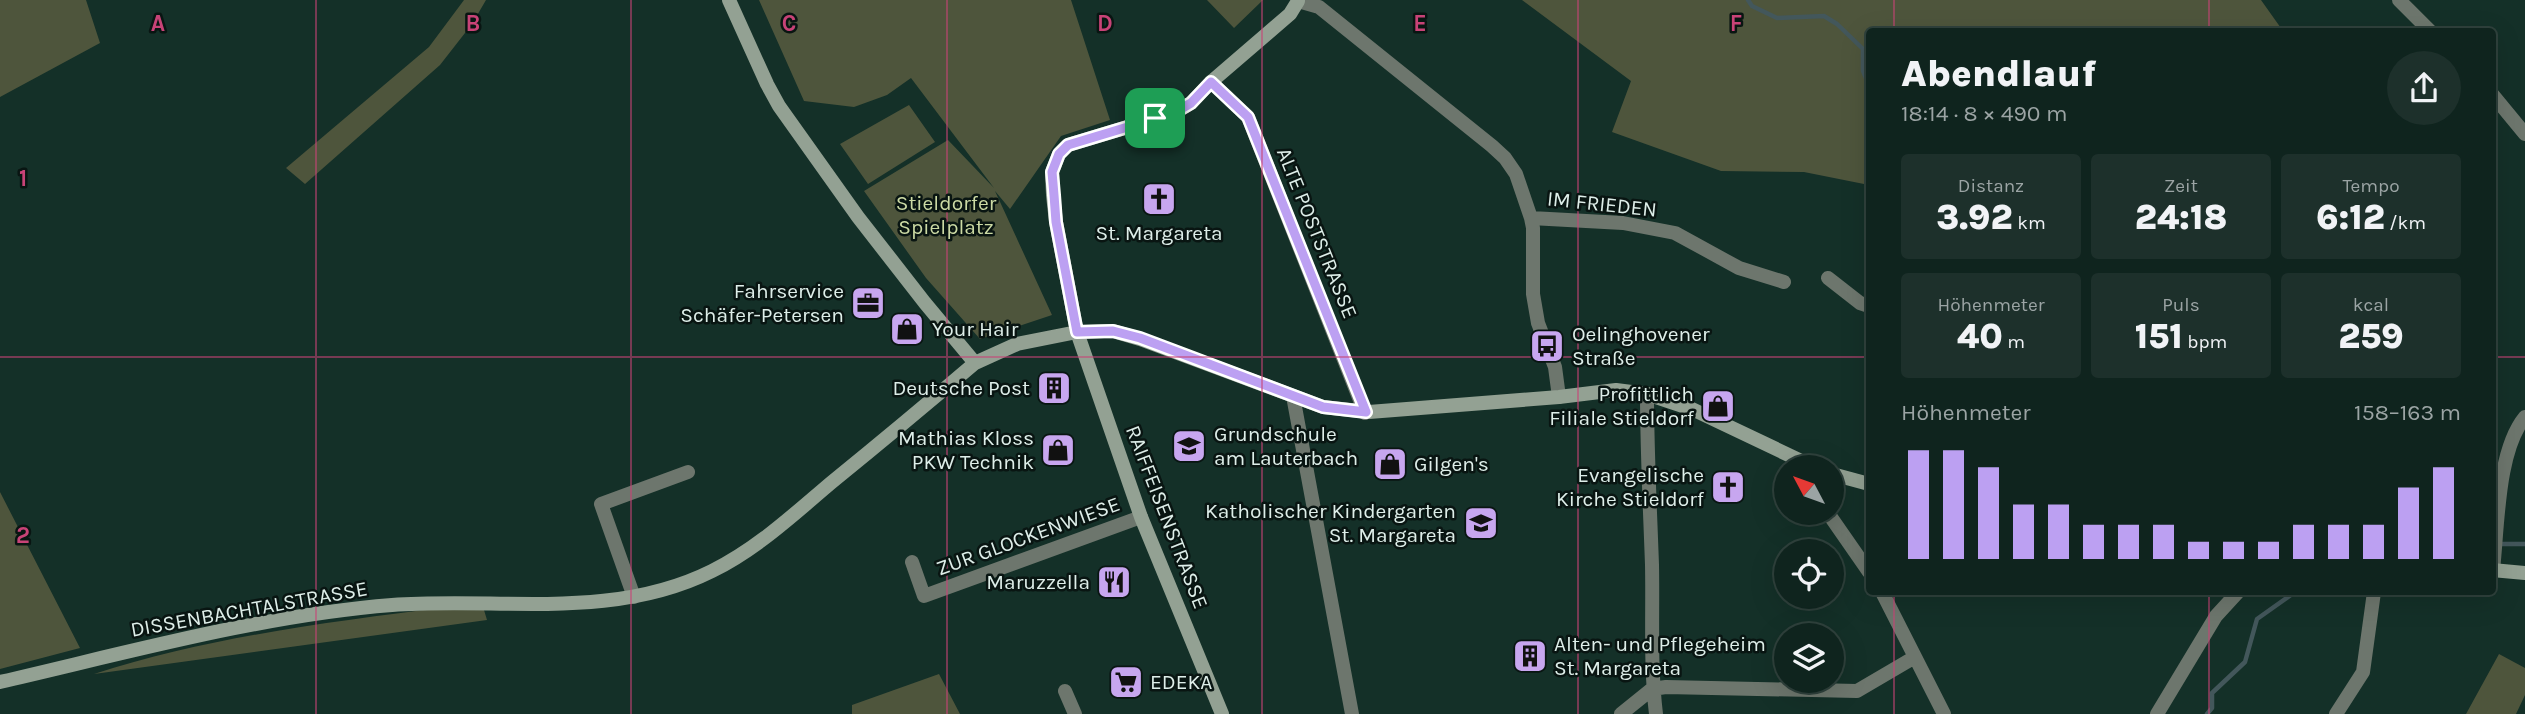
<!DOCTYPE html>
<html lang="de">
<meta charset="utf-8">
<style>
body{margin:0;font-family:Karla,sans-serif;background:#1d302b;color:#f1f3f6;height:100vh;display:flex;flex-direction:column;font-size:26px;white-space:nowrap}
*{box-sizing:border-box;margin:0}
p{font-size:23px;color:#9ba4a4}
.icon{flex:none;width:38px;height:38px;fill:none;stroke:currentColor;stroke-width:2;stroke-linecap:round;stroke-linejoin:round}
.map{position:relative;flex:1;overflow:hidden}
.sheet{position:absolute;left:1866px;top:28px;width:630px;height:567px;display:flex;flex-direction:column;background:#0f241e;border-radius:7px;box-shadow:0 7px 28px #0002,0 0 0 2px #2f413c}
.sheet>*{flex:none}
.needle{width:46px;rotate:311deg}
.tools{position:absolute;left:1774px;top:455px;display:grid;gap:14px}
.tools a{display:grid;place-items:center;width:70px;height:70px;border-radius:50%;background:#0f241e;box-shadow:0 7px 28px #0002,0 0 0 2px #2f413c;font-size:35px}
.pin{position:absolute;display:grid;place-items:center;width:60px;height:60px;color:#fff;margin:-30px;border-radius:14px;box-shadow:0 4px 10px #0006}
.round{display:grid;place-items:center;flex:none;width:74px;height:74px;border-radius:37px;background:#1d302b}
.head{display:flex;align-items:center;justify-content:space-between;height:119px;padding:0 35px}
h1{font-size:38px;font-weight:800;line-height:52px}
.metrics{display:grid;grid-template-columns:repeat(3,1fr);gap:10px;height:119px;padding:7px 35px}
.metrics div{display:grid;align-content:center;border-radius:7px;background:#1d302b;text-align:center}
.metrics b{font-size:35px;font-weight:800}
.metrics small{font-size:19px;font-weight:400}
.metrics p{font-size:19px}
.chart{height:196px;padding:14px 35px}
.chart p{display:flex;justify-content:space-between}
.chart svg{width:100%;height:126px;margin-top:7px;stroke:#bca0f2;stroke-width:6}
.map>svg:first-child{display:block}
.green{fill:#4e553c}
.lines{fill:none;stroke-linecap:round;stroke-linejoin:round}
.stream{stroke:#43575b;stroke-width:4.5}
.street{stroke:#6d766d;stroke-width:14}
.secondary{stroke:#93a193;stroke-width:14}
.route-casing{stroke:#fff;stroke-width:14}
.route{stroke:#bca0f2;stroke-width:9}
.grid{fill:none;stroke:#c84377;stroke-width:2;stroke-opacity:0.55}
.labels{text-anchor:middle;stroke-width:5;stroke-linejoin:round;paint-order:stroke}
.park-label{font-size:21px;fill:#ccdaa4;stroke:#091512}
.street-label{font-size:21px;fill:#deeee9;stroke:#091512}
.poi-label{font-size:21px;fill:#deeee9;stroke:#091512;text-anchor:end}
.grid-label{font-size:23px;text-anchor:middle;font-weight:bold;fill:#c84377;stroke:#091512;stroke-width:5;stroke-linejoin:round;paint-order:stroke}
</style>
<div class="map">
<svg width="2525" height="714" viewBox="0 0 2525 714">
<rect width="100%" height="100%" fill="#143028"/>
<!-- green -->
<path class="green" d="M0,0H86L100,43L0,97Z
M464,0H486L472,24L440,65L305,184L286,168L429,47Z
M759,0H1071L1110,120L1061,136L1010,209L995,191L1052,315L980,339L926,278L864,191L948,140L994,188L911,78L887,95L854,107L804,101Z
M1207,0H1263L1234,28Z
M1522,0H2261L2283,31L1869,32V185L1804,172L1721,171L1612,132L1631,81Z
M909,105L935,142L868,184L840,144Z
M0,492L80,648L0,669Z
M447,607L484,610L487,620L94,674C208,637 329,622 447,607Z
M2499,654L2525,668V695L2516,714H2466Z
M939,674L960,714H852V705Z"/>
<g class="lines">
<!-- stream -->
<path class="stream" d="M1748,0L1752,6L1777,18L1824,16L1837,24L1863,49V71L1869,86
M2498,544H2525
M2207,714L2212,708V693L2245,662L2257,619L2295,592"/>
<!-- street -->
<path class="street" d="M2399,0L2431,32
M1298,1L1319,7L1492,146L1505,158L1516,174L1531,218L1533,228V294L1538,323L1555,367L1559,397
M1211,82L1248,117L1365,413
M2492,94L2525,134
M1531,218L1623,223L1675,233L1739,268L1784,282
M1828,278L1860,303L1869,306
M1647,394C1647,451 1650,508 1652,565C1653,614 1650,665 1656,714
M1293,396L1352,714
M1828,513L1869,572
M912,562L924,596L1141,517
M2493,570C2498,526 2497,451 2525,417
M1882,592L1944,714
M634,597L601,504L688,472
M1652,689L1666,687L1857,691L1915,657
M1065,691L1075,714
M1621,714L1652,689
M2157,714L2216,616L2238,592
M2336,714L2363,672L2374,592"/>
<!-- secondary -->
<path class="secondary" d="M729,0L767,84L779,106L858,217L925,303L975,363
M1832,474L1869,484
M2492,570L2525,573
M0,682C126,653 263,615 392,605C500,597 612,621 712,571C757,549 794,514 832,482C880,443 928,403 975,363L1017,344L1077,332L1113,331L1140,339L1323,407L1369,412L1559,397L1616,390L1647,394L1692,409L1814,467
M1222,714L1141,517L1077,332L1056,222L1053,195L1052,172L1059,154L1068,145L1174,113L1191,103L1211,82L1290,14L1298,1"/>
</g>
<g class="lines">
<!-- route casing -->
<g class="route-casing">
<path id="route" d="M1211,82L1248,117L1366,412L1323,407L1140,338L1113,331L1077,332L1056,222L1054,195L1052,172L1059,154L1068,145L1174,113L1191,103Z"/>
</g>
<!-- route -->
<use href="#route" class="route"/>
</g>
<!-- grid -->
<path class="grid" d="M316,0V714M631,0V714M947,0V714M1262,0V714M1578,0V714M1894,0V32M2209,0V32M0,357H1869M2492,357H2525M1894,592V714M2209,592V714"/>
<!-- icons -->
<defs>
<g id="church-square" transform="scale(1.75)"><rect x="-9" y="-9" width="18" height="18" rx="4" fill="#c7a6ef" stroke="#091512"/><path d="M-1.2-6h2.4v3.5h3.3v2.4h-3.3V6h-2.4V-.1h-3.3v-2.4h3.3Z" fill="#111"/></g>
<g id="office-square" transform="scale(1.75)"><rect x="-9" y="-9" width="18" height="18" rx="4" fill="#c7a6ef" stroke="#091512"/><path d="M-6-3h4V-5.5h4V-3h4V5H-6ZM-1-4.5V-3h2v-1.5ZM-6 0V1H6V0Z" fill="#111"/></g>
<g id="shop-square" transform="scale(1.75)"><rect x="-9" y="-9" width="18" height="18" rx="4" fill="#c7a6ef" stroke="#091512"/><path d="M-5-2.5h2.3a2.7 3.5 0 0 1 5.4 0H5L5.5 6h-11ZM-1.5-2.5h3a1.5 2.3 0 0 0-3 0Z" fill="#111"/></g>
<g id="bus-square" transform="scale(1.75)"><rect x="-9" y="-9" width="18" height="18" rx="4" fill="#c7a6ef" stroke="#091512"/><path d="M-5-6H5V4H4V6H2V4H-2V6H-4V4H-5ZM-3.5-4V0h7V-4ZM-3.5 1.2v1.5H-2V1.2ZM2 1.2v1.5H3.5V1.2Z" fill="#111"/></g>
<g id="building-square" transform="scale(1.75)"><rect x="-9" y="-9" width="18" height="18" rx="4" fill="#c7a6ef" stroke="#091512"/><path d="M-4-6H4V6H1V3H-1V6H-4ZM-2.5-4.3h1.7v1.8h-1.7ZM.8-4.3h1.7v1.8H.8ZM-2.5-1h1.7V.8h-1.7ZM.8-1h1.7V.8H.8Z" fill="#111"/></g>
<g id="school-square" transform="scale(1.75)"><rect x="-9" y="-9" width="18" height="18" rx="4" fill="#c7a6ef" stroke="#091512"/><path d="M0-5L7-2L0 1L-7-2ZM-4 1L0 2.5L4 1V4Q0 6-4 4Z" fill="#111"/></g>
<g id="restaurant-square" transform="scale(1.75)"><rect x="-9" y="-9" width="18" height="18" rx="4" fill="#c7a6ef" stroke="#091512"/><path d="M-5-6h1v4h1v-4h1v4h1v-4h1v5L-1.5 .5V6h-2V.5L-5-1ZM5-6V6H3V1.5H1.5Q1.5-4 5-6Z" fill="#111"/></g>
<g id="supermarket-square" transform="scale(1.75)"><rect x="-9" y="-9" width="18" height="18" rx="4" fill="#c7a6ef" stroke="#091512"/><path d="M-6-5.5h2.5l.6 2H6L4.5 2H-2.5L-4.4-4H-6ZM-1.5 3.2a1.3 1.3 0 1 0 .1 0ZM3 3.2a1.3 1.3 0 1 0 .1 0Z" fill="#111"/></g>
</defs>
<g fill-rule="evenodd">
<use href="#church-square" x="1159" y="199"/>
<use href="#office-square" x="868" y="303"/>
<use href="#shop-square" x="907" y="329"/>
<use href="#bus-square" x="1547" y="346"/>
<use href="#building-square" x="1054" y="388"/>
<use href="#shop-square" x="1718" y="406"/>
<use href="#school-square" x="1189" y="446"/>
<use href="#shop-square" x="1058" y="450"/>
<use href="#shop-square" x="1390" y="464"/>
<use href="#church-square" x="1728" y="487"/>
<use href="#school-square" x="1481" y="523"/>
<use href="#restaurant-square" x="1114" y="582"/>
<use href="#building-square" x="1530" y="656"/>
<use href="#supermarket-square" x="1126" y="682"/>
</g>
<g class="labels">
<!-- park labels -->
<g class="park-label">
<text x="946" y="210">Stieldorfer<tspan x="946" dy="24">Spielplatz</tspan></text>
</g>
<!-- street labels -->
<g class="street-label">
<text transform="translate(1602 204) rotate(6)" y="7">IM FRIEDEN</text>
<text transform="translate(1317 233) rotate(68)" y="7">ALTE POSTSTRASSE</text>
<text transform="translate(1167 517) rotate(69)" y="7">RAIFFEISENSTRASSE</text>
<text transform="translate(1028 536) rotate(-20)" y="7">ZUR GLOCKENWIESE</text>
<text transform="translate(249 609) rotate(-10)" y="7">DISSENBACHTALSTRASSE</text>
</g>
<!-- poi labels -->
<g class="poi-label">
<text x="1159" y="240" text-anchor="middle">St. Margareta</text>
<text x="844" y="298">Fahrservice<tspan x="844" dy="24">Schäfer-Petersen</tspan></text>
<text x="932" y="336" text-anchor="start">Your Hair</text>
<text x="1572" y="341" text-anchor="start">Oelinghovener<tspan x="1572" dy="24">Straße</tspan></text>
<text x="1030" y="395">Deutsche Post</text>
<text x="1694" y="401">Profittlich<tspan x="1694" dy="24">Filiale Stieldorf</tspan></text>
<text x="1214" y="441" text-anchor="start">Grundschule<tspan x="1214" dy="24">am Lauterbach</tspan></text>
<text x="1034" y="445">Mathias Kloss<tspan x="1034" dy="24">PKW Technik</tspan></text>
<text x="1414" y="471" text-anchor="start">Gilgen's</text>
<text x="1704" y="482">Evangelische<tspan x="1704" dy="24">Kirche Stieldorf</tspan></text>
<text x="1456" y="518">Katholischer Kindergarten<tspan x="1456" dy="24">St. Margareta</tspan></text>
<text x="1090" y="589">Maruzzella</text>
<text x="1554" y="651" text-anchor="start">Alten- und Pflegeheim<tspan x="1554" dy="24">St. Margareta</tspan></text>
<text x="1150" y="689" text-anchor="start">EDEKA</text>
</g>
</g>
<g class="grid-label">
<text x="158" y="31">A</text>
<text x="473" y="31">B</text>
<text x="789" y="31">C</text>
<text x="1105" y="31">D</text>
<text x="1420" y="31">E</text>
<text x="1736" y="31">F</text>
<text x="23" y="186">1</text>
<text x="23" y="543">2</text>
</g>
</svg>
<div class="tools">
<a><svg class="needle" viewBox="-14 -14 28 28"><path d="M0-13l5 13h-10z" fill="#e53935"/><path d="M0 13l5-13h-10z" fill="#9ba4a4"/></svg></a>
<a><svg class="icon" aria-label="locate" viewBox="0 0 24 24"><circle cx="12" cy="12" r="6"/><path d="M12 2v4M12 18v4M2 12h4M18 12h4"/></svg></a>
<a><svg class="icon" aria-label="layers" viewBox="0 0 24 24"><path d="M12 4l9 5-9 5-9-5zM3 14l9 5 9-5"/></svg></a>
</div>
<div class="pin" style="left:1155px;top:118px;background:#1e9e55"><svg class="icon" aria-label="arrive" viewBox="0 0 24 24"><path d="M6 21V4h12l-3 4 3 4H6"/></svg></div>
<section class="sheet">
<div class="head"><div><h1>Abendlauf</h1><p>18:14 · 8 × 490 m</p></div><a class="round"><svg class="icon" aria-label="share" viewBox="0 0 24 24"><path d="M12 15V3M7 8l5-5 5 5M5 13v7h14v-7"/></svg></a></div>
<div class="metrics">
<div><p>Distanz</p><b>3.92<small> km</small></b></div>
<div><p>Zeit</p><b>24:18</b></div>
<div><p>Tempo</p><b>6:12<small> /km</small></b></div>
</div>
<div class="metrics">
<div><p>Höhenmeter</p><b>40<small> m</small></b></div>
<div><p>Puls</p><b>151<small> bpm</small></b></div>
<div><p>kcal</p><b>259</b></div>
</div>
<div class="chart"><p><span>Höhenmeter</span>158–163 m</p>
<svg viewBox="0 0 160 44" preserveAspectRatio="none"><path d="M5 44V6M15 44V6M25 44V12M35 44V25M45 44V25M55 44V32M65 44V32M75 44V32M85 44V38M95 44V38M105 44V38M115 44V32M125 44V32M135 44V32M145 44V19M155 44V12"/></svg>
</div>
</section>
</div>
